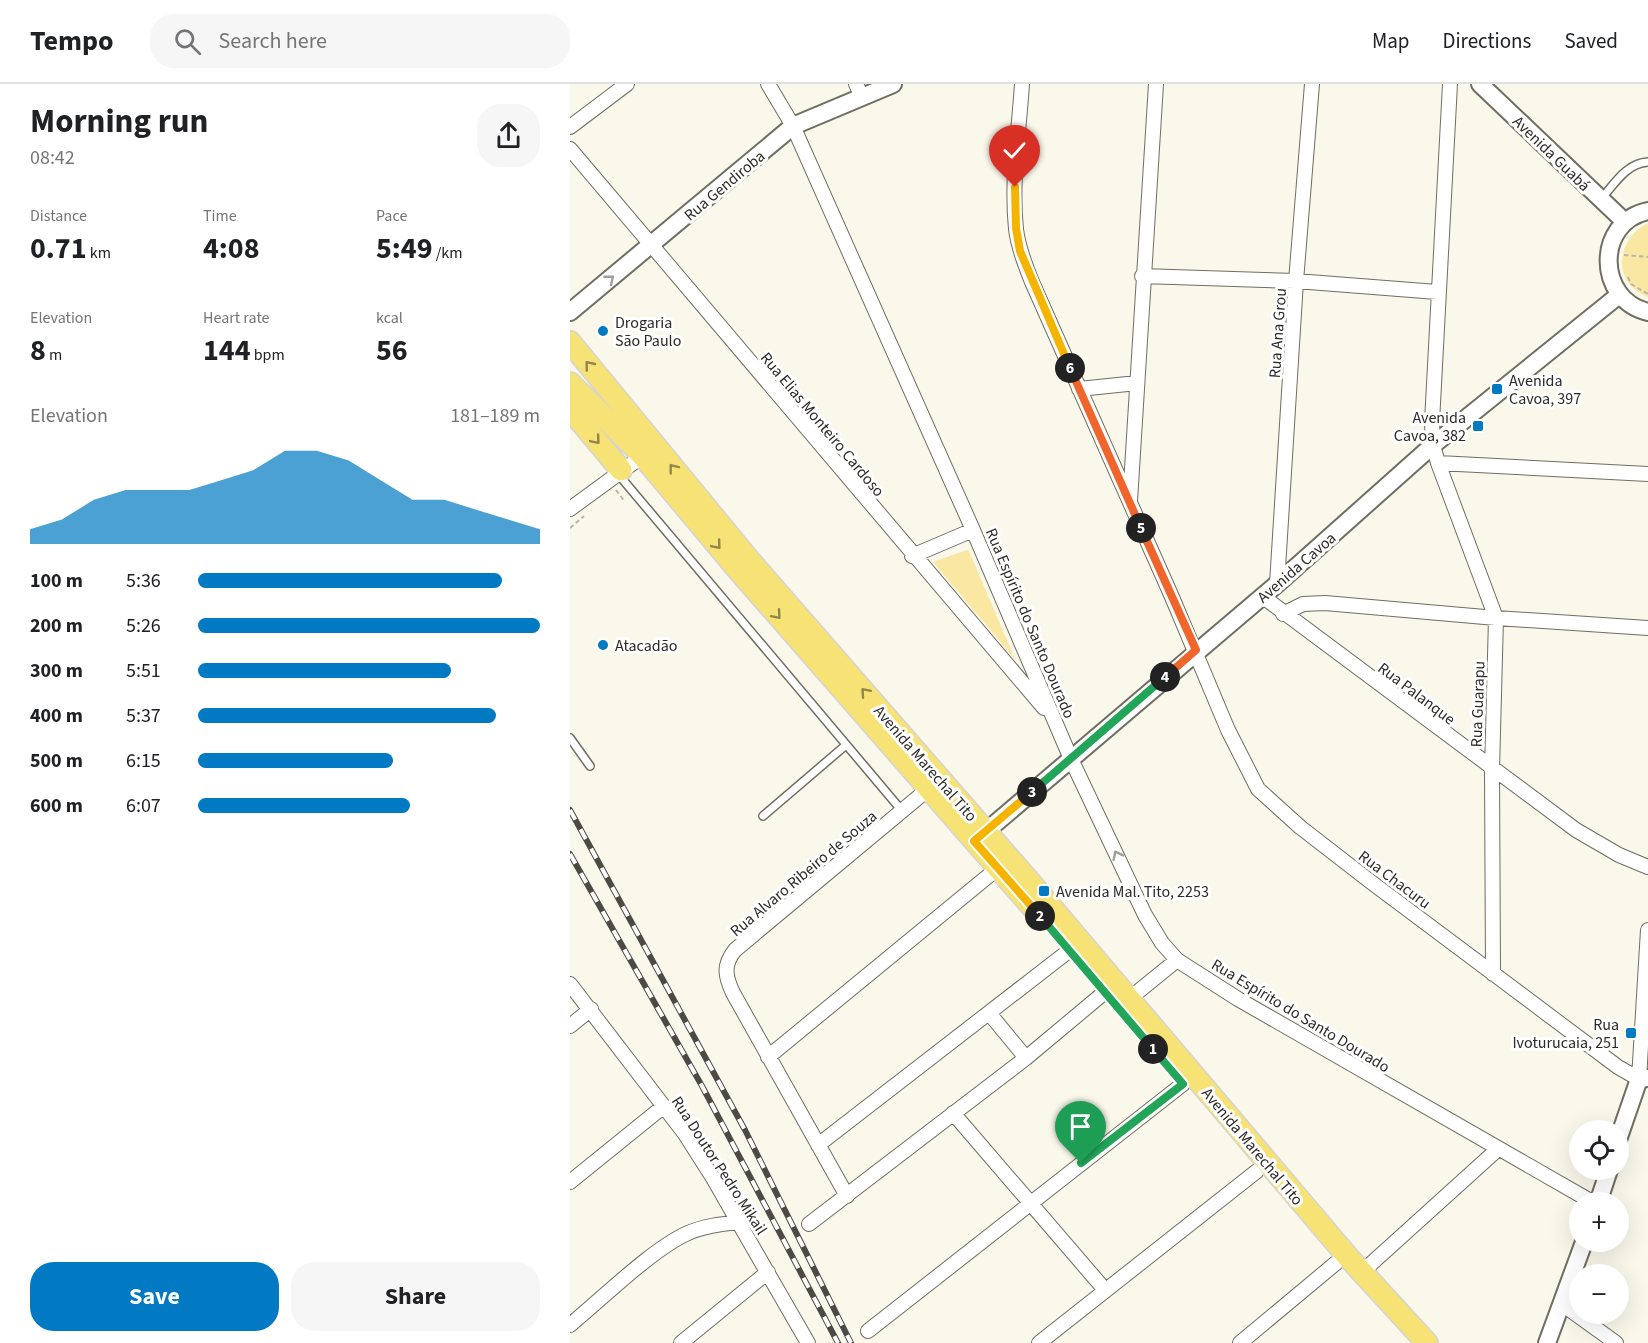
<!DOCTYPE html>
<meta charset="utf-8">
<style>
body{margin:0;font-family:"Source Sans 3",sans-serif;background:#f6f6f6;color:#202124;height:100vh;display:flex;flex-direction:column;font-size:22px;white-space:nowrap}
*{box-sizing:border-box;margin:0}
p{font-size:20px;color:#757577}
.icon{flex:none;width:33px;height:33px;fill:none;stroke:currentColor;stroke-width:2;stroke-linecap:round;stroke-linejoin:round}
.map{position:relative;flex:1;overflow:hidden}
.drawer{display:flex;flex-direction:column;background:#fff;width:570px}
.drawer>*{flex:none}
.fabs{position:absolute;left:999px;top:1036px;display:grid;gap:12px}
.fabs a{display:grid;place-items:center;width:60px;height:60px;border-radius:50%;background:#fff;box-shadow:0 6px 24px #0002;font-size:30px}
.pin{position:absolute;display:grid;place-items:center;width:51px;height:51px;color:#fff;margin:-62px -26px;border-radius:50% 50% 50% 0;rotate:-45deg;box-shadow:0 0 6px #0007}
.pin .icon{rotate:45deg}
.km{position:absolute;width:30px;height:30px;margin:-15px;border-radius:50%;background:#222;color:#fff;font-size:16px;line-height:30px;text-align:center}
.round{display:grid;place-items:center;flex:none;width:63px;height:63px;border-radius:24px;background:#f6f6f6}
.overview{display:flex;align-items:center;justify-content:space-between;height:102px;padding:0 30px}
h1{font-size:33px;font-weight:700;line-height:45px}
.stats{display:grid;grid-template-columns:repeat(3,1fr);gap:9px;height:102px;padding:6px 30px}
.stats div{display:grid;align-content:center}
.stats b{font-size:30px;font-weight:700}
.stats small{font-size:16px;font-weight:400}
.stats p{font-size:16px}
.chart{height:168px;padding:12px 30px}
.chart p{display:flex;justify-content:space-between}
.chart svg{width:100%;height:108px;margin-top:6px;fill:#017ac3;opacity:.7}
.cta{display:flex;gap:12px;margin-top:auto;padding:12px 30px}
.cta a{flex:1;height:69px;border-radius:24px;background:#017ac3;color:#fff;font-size:24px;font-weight:700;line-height:69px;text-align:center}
.cta a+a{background:#f6f6f6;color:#202124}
ul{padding:0 30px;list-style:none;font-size:20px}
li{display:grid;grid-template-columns:96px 72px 1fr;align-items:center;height:45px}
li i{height:15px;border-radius:8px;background:#017ac3}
header{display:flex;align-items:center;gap:36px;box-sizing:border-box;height:84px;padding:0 30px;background:#fff;border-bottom:2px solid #e0e0e0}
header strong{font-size:28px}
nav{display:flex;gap:33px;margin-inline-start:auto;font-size:21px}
.search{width:420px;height:54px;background:#f6f6f6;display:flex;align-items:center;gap:15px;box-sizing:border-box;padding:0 21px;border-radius:24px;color:#757577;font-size:22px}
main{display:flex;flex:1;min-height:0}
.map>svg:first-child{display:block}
.green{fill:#f9e7a2}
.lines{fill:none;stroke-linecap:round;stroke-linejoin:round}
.service-casing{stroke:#706d62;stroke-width:10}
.minor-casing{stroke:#706d62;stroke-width:16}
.tertiary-casing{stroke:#706d62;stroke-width:20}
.primary-casing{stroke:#d5d4d4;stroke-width:24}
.path{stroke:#b8b6ac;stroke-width:2;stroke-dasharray:4.5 3;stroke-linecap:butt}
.service{stroke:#fff;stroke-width:7}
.minor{stroke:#fff;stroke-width:14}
.tertiary{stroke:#fff;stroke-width:16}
.primary{stroke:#f7e275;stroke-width:21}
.rail-casing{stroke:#4c4a45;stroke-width:6}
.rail{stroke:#fff;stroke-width:4;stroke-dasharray:11;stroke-linecap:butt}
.oneway{stroke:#a09f9d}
.oneway2{stroke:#92864e}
.split-1-casing{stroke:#fff;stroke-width:12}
.split-2-casing{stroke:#fff;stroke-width:12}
.split-3-casing{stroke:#fff;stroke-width:12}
.split-4-casing{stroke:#fff;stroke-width:12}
.split-5-casing{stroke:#fff;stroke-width:12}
.split-6-casing{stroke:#fff;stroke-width:12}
.split-7-casing{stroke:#fff;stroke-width:12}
.split-1{stroke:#22a559;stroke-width:8}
.split-2{stroke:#22a559;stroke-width:8}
.split-3{stroke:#f5b400;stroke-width:8}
.split-4{stroke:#22a559;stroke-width:8}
.split-5{stroke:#f0652b;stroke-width:8}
.split-6{stroke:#f0652b;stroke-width:8}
.split-7{stroke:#f5b400;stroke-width:8}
.poi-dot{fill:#017ac3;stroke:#fff;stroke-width:2}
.labels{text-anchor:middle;stroke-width:6;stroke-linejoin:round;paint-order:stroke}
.street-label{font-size:16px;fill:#2c2a26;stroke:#fff}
.poi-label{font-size:16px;fill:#2c2a26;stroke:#fff;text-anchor:start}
</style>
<header>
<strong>Tempo</strong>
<div class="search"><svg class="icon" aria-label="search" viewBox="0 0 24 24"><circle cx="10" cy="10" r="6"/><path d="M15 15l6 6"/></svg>Search here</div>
<nav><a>Map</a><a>Directions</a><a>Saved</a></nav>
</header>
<main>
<section class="drawer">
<div class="overview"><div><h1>Morning run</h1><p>08:42</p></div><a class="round"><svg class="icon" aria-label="share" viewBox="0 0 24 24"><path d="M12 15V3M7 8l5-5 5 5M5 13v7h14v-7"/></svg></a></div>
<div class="stats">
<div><p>Distance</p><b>0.71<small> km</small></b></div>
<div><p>Time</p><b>4:08</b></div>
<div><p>Pace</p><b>5:49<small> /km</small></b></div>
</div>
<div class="stats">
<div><p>Elevation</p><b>8<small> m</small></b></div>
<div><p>Heart rate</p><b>144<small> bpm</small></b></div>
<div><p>kcal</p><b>56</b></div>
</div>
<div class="chart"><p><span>Elevation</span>181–189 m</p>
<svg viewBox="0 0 160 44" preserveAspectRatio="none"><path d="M0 44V38L10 34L20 26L30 22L40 22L50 22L60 18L70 14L80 6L90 6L100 10L110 18L120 26L130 26L140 30L150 34L160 38V44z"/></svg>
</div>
<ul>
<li><b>100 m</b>5:36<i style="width:89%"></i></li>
<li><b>200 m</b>5:26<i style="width:100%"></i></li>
<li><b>300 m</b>5:51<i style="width:74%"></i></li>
<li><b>400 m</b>5:37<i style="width:87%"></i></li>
<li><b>500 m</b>6:15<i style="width:57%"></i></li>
<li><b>600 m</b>6:07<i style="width:62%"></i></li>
</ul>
<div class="cta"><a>Save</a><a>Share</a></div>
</section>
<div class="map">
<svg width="1078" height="1259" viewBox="0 0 1078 1259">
<rect width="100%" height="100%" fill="#faf7eb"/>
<!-- green -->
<path class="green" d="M1078,139V213C1041,199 1046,155 1078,139Z
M397,466L399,467L445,575L363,478Z"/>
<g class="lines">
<!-- service casing -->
<g class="service-casing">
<path id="service" d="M1032,114C1045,99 1057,79 1078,78
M48,390L333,728
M0,654L20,682
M193,732L276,661"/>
</g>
<!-- minor casing -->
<g class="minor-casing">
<path id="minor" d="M198,0L223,42L403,446L501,675L575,831L592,859L607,876L668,915L1024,1119
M286,0L292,13
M452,0C449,47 441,97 446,145C448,163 455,181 462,198L602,513L658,646L688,705L730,743L801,798L1048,983L1069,995L1078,846
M880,0L862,338L863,361L868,379L926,534L922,686L923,890
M0,43L57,0
M0,65L474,624
M572,192L726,197L867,208
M509,305L567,299
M868,379L1078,390
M560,417L586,0
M0,425L78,368
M342,472L403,446
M707,500L726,197L742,0
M692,512L1006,746L1049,771L1078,783
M713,530L733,520L755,519L926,534L1078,544
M0,900L115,1050L143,1094L238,1259
M559,915L607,876
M419,929L456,974
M0,942L21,925
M198,973L428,784
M383,1029L535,1206
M248,1061L500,866
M0,1098L94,1022
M277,1112L163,909C155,892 153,881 165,866L363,701
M239,1140L456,974L535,908
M792,1188L928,1065
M992,1220L1046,1259
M0,1241C33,1214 82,1165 118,1149C134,1142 152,1140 169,1138
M298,1247L613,1000
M111,1259L198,1188
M469,1259L687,1087
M670,1259L766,1179"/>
</g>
<!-- tertiary casing -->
<g class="tertiary-casing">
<path id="tertiary" d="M910,0L1055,138
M1078,127C1025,138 1026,216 1078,228
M0,228L223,42L323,0
M407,755L707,500L863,361L1049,211
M1048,1056L1069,995L1078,994
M1028,1119L1039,1086
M977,1259L1014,1158"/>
</g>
<!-- primary casing -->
<g class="primary-casing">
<path id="primary" d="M0,258L180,477L459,797L778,1173L857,1259
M0,299L72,371L169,487L470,832
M0,325L51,386"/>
</g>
<!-- path -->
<path class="path" d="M1054,171L1078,173
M1058,193L1061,200L1078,210
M46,406L55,418
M0,444L14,432"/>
<!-- service -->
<use href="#service" class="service"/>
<!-- minor -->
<use href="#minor" class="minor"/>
<!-- tertiary -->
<use href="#tertiary" class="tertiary"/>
<!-- primary -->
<use href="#primary" class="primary"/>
<!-- rail casing -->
<g class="rail-casing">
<path id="rail" d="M0,726L175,1046L281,1259
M0,770L132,1002L268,1259"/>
</g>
<!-- rail -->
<use href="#rail" class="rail"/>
</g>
<!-- one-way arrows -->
<defs><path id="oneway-chevron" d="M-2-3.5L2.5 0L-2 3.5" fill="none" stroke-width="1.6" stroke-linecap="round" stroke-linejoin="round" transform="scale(1.5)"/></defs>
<g class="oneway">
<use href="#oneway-chevron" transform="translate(40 195) rotate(-39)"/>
<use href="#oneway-chevron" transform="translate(547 771) rotate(-116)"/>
</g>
<g class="oneway2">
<use href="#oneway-chevron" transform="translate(19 281) rotate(-129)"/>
<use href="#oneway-chevron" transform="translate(26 356) rotate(50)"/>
<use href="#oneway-chevron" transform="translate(103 384) rotate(-128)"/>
<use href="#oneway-chevron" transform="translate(147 461) rotate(50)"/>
<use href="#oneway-chevron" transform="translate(207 531) rotate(49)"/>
<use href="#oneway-chevron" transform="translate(295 608) rotate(-131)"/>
</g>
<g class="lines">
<!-- split-1 casing -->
<g class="split-1-casing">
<path id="split-1" d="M511,1079L613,1000L583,965"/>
</g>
<!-- split-2 casing -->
<g class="split-2-casing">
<path id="split-2" d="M470,832L583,965"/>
</g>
<!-- split-3 casing -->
<g class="split-3-casing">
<path id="split-3" d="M462,708L404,757L470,832"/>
</g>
<!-- split-4 casing -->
<g class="split-4-casing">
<path id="split-4" d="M462,708L595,593"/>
</g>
<!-- split-5 casing -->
<g class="split-5-casing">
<path id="split-5" d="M571,444L626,566L595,593"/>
</g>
<!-- split-6 casing -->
<g class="split-6-casing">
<path id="split-6" d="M500,284L571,444"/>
</g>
<!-- split-7 casing -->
<g class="split-7-casing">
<path id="split-7" d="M445,103L446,144L450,167L500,284"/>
</g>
<!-- split-1 -->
<use href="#split-1" class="split-1"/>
<!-- split-2 -->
<use href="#split-2" class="split-2"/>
<!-- split-3 -->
<use href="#split-3" class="split-3"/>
<!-- split-4 -->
<use href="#split-4" class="split-4"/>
<!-- split-5 -->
<use href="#split-5" class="split-5"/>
<!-- split-6 -->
<use href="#split-6" class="split-6"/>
<!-- split-7 -->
<use href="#split-7" class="split-7"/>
</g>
<!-- markers -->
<g class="poi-dot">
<circle cx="33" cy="247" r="6"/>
<rect x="921" y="299" width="12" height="12" rx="3"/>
<rect x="902" y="336" width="12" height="12" rx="3"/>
<circle cx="33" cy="561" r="6"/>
<rect x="468" y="801" width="12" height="12" rx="3"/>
<rect x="1055" y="943" width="12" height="12" rx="3"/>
</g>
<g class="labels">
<!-- street labels -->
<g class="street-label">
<text transform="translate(982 69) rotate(44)" y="6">Avenida Guabá</text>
<text transform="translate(154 101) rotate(-40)" y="6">Rua Gendiroba</text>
<text transform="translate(707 249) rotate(-86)" y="6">Rua Ana Grou</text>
<text transform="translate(253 340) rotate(50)" y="6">Rua Elias Monteiro Cardoso</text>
<text transform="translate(726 483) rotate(-41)" y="6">Avenida Cavoa</text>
<text transform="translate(461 539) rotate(67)" y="6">Rua Espírito do Santo Dourado</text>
<text transform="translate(847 609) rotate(37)" y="6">Rua Palanque</text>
<text transform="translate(907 620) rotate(-88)" y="6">Rua Guarapu</text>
<text transform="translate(356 679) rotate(49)" y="6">Avenida Marechal Tito</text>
<text transform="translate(233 789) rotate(-40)" y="6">Rua Alvaro Ribeiro de Souza</text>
<text transform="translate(825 795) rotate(37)" y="6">Rua Chacuru</text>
<text transform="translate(731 931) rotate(31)" y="6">Rua Espírito do Santo Dourado</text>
<text transform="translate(683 1062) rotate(50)" y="6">Avenida Marechal Tito</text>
<text transform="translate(150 1081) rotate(57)" y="6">Rua Doutor Pedro Mikail</text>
</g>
<!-- poi labels -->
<g class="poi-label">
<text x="45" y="244">Drogaria<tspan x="45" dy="18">São Paulo</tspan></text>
<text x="939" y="302">Avenida<tspan x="939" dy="18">Cavoa, 397</tspan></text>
<text x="896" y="339" text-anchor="end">Avenida<tspan x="896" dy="18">Cavoa, 382</tspan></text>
<text x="45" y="567">Atacadão</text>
<text x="486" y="813">Avenida Mal. Tito, 2253</text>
<text x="1049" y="946" text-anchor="end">Rua<tspan x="1049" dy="18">Ivoturucaia, 251</tspan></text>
</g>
</g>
</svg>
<div class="fabs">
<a><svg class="icon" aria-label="locate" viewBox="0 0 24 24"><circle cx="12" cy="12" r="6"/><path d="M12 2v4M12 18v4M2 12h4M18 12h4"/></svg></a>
<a>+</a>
<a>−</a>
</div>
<div class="pin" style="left:511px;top:1079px;background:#1e9e55"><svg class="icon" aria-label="arrive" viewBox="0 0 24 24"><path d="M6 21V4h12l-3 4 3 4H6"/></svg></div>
<div class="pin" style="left:445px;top:103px;background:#d93025"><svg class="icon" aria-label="check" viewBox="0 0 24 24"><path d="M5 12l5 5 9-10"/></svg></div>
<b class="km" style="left:583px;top:965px">1</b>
<b class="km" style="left:470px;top:832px">2</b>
<b class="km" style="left:462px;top:708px">3</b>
<b class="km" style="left:595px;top:593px">4</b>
<b class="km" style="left:571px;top:444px">5</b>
<b class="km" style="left:500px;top:284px">6</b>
</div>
</main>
